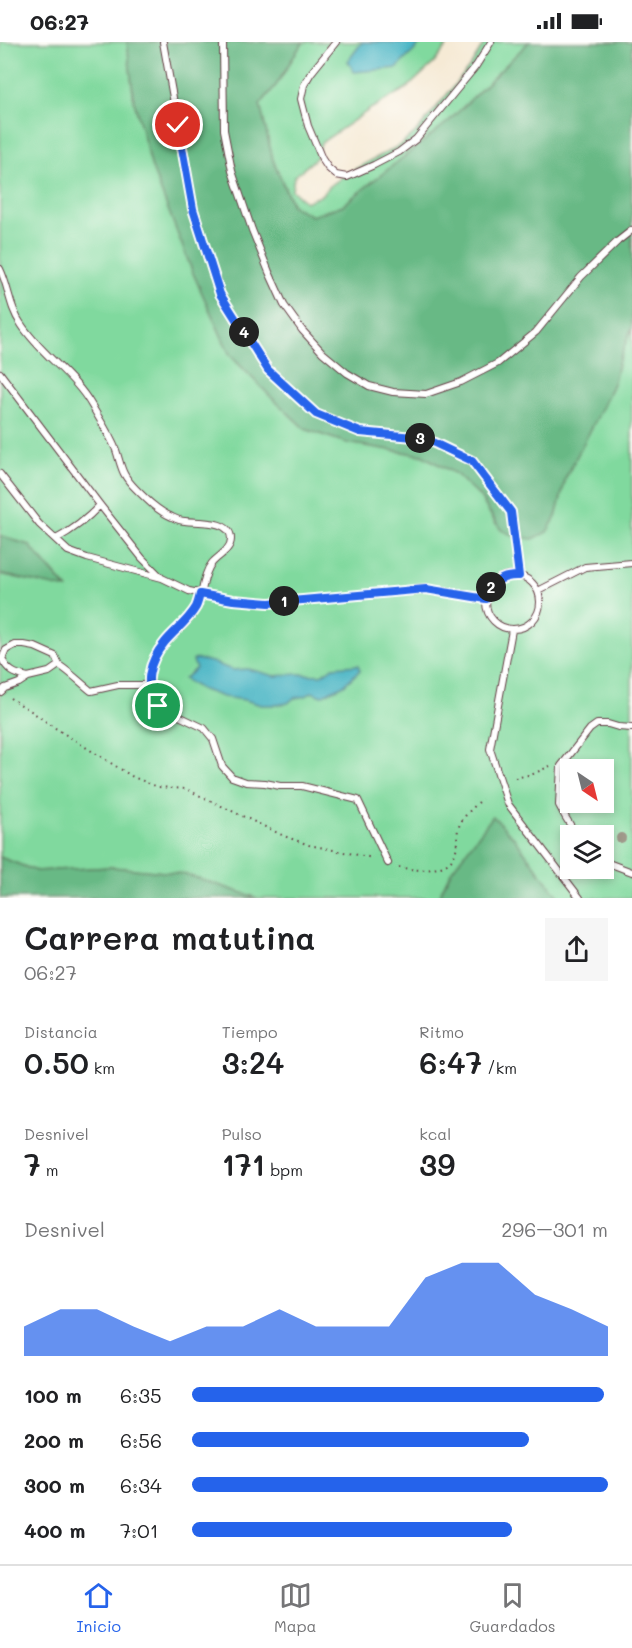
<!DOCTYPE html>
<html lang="es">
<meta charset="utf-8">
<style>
body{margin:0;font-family:Mali,sans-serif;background:#f6f6f6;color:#202124;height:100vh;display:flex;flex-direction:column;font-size:22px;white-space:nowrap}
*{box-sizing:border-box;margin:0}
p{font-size:20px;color:#757577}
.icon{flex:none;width:33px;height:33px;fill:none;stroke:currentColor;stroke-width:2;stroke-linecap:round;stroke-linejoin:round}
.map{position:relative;height:856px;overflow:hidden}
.sheet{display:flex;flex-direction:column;background:#fff;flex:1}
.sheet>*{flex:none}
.needle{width:39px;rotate:145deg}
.buttons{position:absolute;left:560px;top:717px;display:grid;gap:12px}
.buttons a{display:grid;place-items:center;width:54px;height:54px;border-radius:0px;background:#fff;box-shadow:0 3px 9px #0003;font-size:30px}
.pin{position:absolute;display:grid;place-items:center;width:51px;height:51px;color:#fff;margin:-26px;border:3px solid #fff;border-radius:50%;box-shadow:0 2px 6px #0007}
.km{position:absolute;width:30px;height:30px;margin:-15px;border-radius:50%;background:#222;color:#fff;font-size:16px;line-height:30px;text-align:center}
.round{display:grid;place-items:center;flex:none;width:63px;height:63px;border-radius:0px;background:#f6f6f6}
.overview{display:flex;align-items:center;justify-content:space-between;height:102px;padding:0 24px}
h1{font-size:33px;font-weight:600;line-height:45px}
.stats{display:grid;grid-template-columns:repeat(3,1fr);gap:9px;height:102px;padding:6px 24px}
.stats div{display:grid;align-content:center}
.stats b{font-size:30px;font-weight:600}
.stats small{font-size:16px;font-weight:400}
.stats p{font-size:16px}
.chart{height:168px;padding:12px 24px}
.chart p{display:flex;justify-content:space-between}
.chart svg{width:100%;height:108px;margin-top:6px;fill:#2563eb;opacity:.7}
ul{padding:0 24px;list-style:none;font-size:20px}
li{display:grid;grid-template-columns:96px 72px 1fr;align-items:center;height:45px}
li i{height:15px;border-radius:8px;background:#2563eb}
.status{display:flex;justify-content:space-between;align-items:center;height:42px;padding:0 30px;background:#fff;direction:ltr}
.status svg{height:16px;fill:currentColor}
.tabs{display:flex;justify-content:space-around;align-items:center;height:84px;border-top:2px solid #e0e0e0;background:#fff;font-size:16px;color:#757577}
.tabs a{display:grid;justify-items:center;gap:3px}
.tabs .current{color:#2563eb}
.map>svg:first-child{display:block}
.green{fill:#80d99e;stroke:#657c64;stroke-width:1.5;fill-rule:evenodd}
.forest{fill:#68b985;stroke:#596c58;stroke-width:1.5}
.water{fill:#48b5c5;stroke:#496a78;stroke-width:1.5}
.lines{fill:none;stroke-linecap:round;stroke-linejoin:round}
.lane-casing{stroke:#643d44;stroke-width:8}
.path{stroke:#643d44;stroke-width:2;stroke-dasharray:1.5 4.5;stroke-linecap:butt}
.lane{stroke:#fff;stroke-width:6}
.tree{fill:#a0998b}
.route-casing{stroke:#fff;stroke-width:12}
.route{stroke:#2563eb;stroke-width:8}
</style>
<div class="status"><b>06:27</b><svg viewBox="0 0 49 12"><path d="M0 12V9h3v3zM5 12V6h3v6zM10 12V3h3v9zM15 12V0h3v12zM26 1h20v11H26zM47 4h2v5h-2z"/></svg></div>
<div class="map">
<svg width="632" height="856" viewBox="0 0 632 856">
<rect width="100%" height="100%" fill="#fdfcf7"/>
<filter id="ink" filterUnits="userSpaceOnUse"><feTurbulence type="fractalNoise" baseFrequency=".0167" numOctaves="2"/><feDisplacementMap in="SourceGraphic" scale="12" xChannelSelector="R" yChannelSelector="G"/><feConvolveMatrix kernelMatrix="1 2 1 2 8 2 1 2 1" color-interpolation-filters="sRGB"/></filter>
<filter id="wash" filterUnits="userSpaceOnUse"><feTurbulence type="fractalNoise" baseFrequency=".008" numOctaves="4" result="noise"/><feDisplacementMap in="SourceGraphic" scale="24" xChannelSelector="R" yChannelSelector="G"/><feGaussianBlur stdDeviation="1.35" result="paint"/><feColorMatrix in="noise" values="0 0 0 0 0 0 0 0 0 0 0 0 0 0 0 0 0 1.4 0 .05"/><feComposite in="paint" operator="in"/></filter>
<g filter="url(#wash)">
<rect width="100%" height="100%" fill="#f6ead5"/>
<!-- green -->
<path class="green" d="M0,0H127L134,59L152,126L193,231L230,313L271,355L305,387L347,401L422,413L456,432L480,455L496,482L556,475L566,435L601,368L614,339L618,321L632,285V856H559L514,796L450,831L438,856H257L185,832L112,825L36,829L0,815V532L67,546L29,503L0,494ZM570,728H603V760H570ZM570,794H603V826H570Z
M304,0H450L434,21L407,46L372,66L321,101L316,116L294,135L292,148L305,160L320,154L330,144L348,131L402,102L419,87L471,23L485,0H529L449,79L343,163L312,174L293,164L273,118L260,63L277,42L297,9Z"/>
<!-- forest -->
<path class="forest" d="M127,0H304L297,9L277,42L260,63L273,118L292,164L312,174L343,163L449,79L529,0H632V285L618,321L614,339L601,368L566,435L556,475L547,490L533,497L516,495L501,488L480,455L456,432L422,413L347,401L305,387L271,355L230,313L193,231L152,126L134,59Z
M0,494L29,503L67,547L0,532Z
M493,774L514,796L559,856H438L450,831Z
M0,815L36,829L112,825L185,832L257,856H0Z"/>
<!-- water -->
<path class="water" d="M362,0H421C416,10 404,16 398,26L354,30L348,19Z
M195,617L212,620L232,628L248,627L275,634L297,632L321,633L333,625L358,623L360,628L344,643L321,654L312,650L306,654L294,656L288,661L277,663H261L245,658L223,655L200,647L184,637L196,626L193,619Z"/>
</g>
<g filter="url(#ink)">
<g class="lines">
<!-- lane casing -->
<g class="lane-casing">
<path id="lane" d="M163,0L193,167L220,252L269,328L316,372L360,390L424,396L472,419L511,470L519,534
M223,0L224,88L232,129L252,188L269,230L284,263L302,288L323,311L347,331L369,344L393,350L426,352L461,340L498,321L536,290L581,235L618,199L632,188
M336,0L311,31L304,43L301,57L308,84L322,117L328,126L336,133L347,135L374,123L399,110L416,97L476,24L491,0
M0,227C9,245 9,265 21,282C41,313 74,332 92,364C100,378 110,393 116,408C122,426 121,432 136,447C147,458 158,469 172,475C176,477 181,479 185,479C198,481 231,477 231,497C231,508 218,514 212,521C202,533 204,551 197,564C181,595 149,601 148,643H118L91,649C80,640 71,631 59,623L49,630L28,635L19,641L5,646L1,650
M0,331L100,463L142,516L161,535
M0,432L39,482L68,509L87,516L162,536L189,549L233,558L269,561L426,547L486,557
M56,497C73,488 87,477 100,463
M486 560a27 27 0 1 1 54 0a27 27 0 1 1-54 0Z
M538,549L585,525L632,521
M512,588L490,707L508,762L580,856
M28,635C14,632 8,629 2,617L6,608L15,603H24L35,605L55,614L59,623
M148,643L151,655L158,664L204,686L213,697L222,724L232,735L246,740L265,741L280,744H302L358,758L388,821
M577,794L566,776L559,763L561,724L590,687L597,682H608L618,685L632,686
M603,819L632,830"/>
</g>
<!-- path -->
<path class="path" d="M10,656L31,669L52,684L133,735L158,745L186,747L284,794L309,803L373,816
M515,736L533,732L550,724
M399,825C413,829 447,831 454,814C459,804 455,792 460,782C465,772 475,764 482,757"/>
<!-- lane -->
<use href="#lane" class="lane"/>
</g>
<!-- trees -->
<circle class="tree" cx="621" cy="796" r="5"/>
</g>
<g class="lines" filter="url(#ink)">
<!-- route casing -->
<g class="route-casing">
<path id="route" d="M158,664C142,644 149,619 165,600C175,588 188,579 196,565C198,561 199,556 200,552L233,558L269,561L426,547L486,557C491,540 502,533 519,534L511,470L472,419L424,396L360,390L316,372L268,328L220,252L193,167L178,83"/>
</g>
<!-- route -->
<use href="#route" class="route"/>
</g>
</svg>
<div class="buttons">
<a><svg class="needle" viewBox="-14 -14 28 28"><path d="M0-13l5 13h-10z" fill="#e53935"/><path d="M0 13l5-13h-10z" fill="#757577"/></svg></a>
<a><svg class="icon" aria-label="layers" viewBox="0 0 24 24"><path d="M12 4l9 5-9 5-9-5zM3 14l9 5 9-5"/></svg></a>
</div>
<div class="pin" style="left:158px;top:664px;background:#1e9e55"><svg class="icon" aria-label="arrive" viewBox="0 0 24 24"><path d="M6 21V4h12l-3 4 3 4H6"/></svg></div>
<div class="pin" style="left:178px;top:83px;background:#d93025"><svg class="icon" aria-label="check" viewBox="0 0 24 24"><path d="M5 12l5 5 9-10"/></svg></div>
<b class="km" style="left:284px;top:559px">1</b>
<b class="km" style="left:491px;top:545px">2</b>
<b class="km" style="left:420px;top:396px">3</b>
<b class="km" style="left:244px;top:290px">4</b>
</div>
<section class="sheet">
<div class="overview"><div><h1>Carrera matutina</h1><p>06:27</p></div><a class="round"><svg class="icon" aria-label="share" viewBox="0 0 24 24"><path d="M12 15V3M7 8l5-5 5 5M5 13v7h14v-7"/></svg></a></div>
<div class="stats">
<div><p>Distancia</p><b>0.50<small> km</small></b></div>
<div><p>Tiempo</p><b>3:24</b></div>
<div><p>Ritmo</p><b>6:47<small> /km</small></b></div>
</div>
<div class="stats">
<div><p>Desnivel</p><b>7<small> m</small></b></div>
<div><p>Pulso</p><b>171<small> bpm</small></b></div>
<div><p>kcal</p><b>39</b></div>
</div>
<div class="chart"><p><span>Desnivel</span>296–301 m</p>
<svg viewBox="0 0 160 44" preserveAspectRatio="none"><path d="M0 44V32L10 25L20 25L30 32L40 38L50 32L60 32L70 25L80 32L90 32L100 32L110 12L120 6L130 6L140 19L150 25L160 32V44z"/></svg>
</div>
<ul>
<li><b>100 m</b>6:35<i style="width:99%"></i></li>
<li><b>200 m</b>6:56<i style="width:81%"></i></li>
<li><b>300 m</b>6:34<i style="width:100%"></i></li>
<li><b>400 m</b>7:01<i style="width:77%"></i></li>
</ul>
</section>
<nav class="tabs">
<a class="current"><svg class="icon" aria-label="home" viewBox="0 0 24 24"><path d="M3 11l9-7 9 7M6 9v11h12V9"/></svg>Inicio</a>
<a><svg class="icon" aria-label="map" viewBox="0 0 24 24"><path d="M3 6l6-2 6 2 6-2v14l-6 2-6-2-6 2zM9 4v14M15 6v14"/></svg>Mapa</a>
<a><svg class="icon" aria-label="saved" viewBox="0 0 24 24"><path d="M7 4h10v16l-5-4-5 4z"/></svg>Guardados</a>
</nav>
